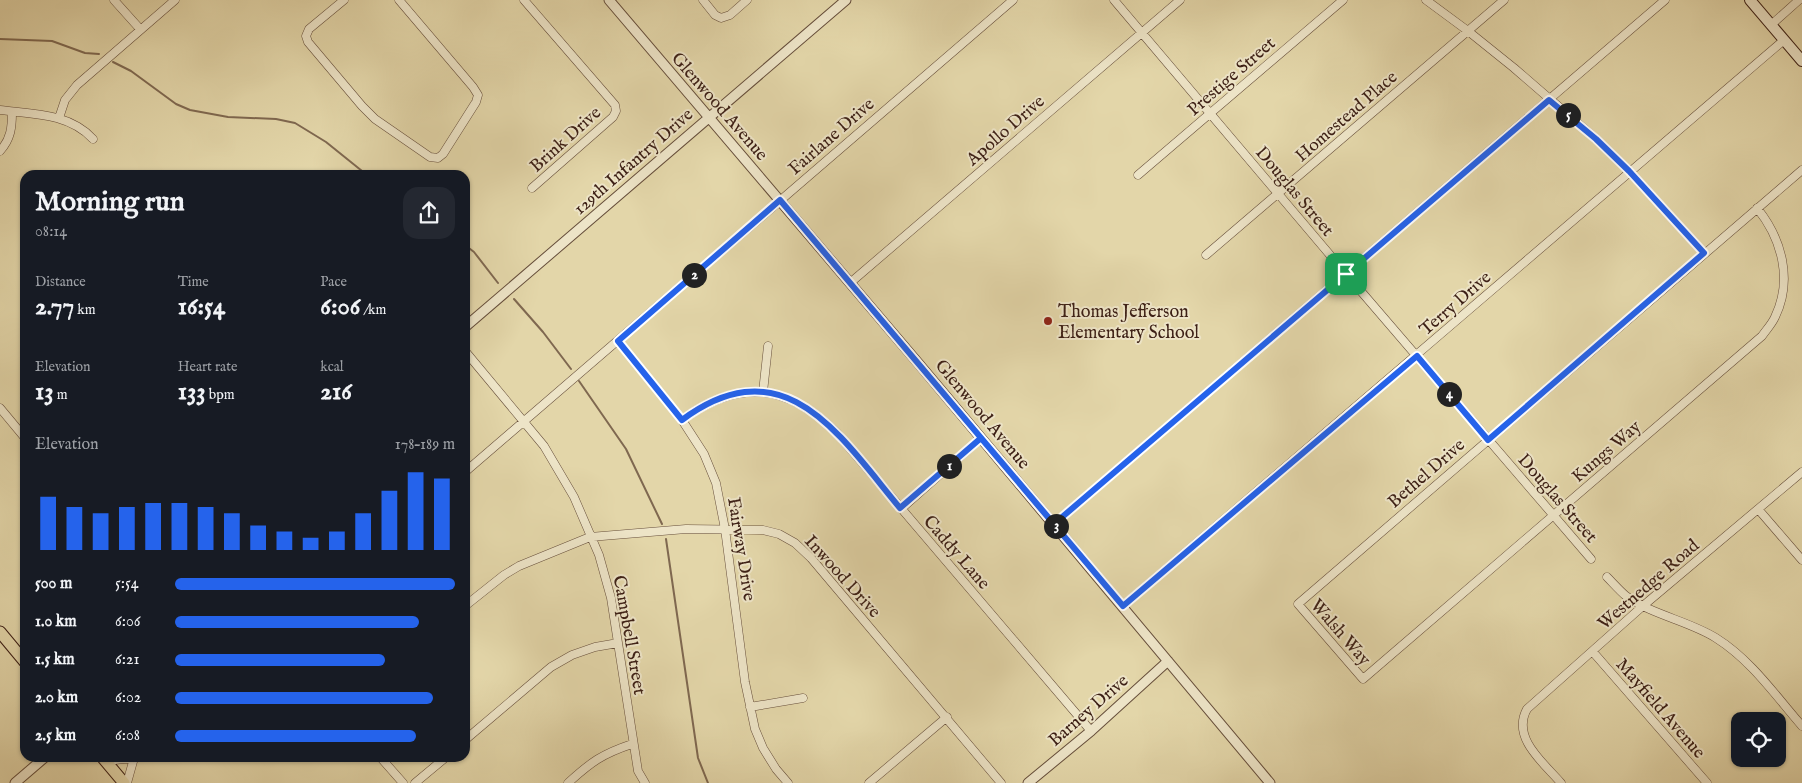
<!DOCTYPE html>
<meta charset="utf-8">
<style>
body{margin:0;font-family:"IM FELL English",serif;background:#242831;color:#f1f3f6;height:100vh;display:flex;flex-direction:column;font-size:19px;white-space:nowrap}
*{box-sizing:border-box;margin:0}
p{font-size:16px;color:#9ea1a6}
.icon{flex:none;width:28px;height:28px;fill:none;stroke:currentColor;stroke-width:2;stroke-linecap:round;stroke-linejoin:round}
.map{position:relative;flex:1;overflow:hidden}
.drawer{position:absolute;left:20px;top:170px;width:450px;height:592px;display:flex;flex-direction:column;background:#171b24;border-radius:15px;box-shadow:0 1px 4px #0004}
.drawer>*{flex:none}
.tools{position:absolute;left:1731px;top:712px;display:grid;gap:10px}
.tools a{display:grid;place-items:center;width:55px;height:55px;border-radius:10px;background:#171b24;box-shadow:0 1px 4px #0004;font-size:25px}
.pin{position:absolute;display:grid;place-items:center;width:42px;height:42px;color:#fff;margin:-21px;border-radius:10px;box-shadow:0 2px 8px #0006}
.km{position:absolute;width:25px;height:25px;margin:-12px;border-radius:50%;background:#222;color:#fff;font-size:14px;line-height:25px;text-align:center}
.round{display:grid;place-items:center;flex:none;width:52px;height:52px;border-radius:15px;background:#242831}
.overview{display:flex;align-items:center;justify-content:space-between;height:85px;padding:0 15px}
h1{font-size:28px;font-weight:700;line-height:38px}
.metrics{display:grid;grid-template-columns:repeat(3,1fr);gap:8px;height:85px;padding:5px 15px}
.metrics div{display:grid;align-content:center}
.metrics b{font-size:25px;font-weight:700}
.metrics small{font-size:14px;font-weight:400}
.metrics p{font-size:14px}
.chart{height:140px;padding:10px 15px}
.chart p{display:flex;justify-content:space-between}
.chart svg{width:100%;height:90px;margin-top:5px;stroke:#2563eb;stroke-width:6}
ul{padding:0 15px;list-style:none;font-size:16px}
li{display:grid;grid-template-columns:80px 60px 1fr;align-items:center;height:38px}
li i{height:12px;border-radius:6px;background:#2563eb}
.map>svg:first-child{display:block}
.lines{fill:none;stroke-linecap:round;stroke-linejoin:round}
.stream{stroke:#7f6850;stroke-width:2}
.minor-casing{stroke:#664e3b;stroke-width:9}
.tertiary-casing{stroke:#664e3b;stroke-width:11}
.secondary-casing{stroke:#3d2016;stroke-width:12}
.primary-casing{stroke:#3d2016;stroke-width:13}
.minor{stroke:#ede4c7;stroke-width:8}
.tertiary{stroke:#ede4c7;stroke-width:9}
.secondary{stroke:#ede4c7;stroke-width:10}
.primary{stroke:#e3d6a9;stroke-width:11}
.route-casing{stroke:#fff;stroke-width:10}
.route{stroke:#2563eb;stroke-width:6}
.poi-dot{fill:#8f2418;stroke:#ede4c7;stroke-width:2}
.labels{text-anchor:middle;stroke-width:4;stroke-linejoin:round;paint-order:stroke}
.street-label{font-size:18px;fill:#3d2016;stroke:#ede4c7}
.poi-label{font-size:18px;fill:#3d2016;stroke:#ede4c7;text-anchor:start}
</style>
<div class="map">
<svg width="1802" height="783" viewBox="0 0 1802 783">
<rect width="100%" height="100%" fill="#e3d6a9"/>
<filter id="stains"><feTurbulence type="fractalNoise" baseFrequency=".004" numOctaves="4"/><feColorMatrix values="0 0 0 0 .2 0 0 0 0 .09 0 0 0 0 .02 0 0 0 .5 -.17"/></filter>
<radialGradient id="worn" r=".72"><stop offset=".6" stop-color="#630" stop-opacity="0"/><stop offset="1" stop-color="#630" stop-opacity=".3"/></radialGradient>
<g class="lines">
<!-- stream -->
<path class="stream" d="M0,39L52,41L85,53L99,54
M113,62L131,71L176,104L190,110L228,117L276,119L295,123L326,142L367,175
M465,245L474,252L498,283
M514,299L543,332L571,369
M579,381L626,449L662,524
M666,539L698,758L708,783"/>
<!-- minor casing -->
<g class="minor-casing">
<path id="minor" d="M114,0L140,29
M344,0L309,29L306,36L308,42L362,106L375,119L430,157L438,158L443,154L476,102L478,95L473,87L399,0
M524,0L615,105L616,111L613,117L532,188
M703,0L715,15L721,18L730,15L747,0
M1114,0L1347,275L1591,559
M1426,0L1468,31L1514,68L1596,139L1629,171L1704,253
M1771,25L1799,0
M0,110C32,114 69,113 93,139
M59,118L65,100L77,85L175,0
M0,151C11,139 12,127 12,112
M1138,175L1343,0
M1757,208C1782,239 1793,280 1775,317C1772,324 1766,330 1762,336L1363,679L1298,604L1802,170
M1206,255L1504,0
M850,283L1180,0
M618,341L682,420L704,454L716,483L725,529L745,682L755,729L763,748L776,769L788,783
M465,351L544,446L574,497L599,555L611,598L638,771L645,783
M763,392L768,346
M0,408L25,438
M682,420C739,378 788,384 837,433L1091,731
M465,472L1013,0
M901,509L981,438
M1758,509L1802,560
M1054,524L1665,0
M1607,577C1613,583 1619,590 1626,596C1652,615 1689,621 1716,638C1751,660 1775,695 1802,726
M465,606L504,575L519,566L590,537L686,529L763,530L779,534L795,543L811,558L1001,783
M1123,606L1784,40
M1593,652L1707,783
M750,707L803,698
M465,740L551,667L572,655L595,647L618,643
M381,758L403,783
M106,761L133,758
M127,783L134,758
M415,783L445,758
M568,783C591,762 602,754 632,744
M869,783L947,717
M1561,783C1544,763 1511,738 1527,709L1644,605L1802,472"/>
</g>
<!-- tertiary casing -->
<g class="tertiary-casing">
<path id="tertiary" d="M609,0L919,364L1270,783
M465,327L846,0
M15,783L44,758
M1028,783L1091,731L1168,661"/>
</g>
<!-- secondary casing -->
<g class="secondary-casing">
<path id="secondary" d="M1750,0L1802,61"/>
</g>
<!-- primary casing -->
<g class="primary-casing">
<path id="primary" d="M0,632L25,662
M103,758L124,783"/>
</g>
<!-- minor -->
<use href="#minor" class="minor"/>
<!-- tertiary -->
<use href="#tertiary" class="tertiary"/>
<!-- secondary -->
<use href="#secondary" class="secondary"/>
<!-- primary -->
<use href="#primary" class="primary"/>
</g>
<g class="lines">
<!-- route casing -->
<g class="route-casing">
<path id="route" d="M1346,274L1054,524L981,438L900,508C840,436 785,344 682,420L618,341L780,200C894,336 1009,471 1123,606L1417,356L1488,440L1704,253L1629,171L1596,139L1549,100L1346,274"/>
</g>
<!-- route -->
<use href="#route" class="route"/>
</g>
<!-- markers -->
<circle class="poi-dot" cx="1048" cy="321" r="5"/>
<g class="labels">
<!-- street labels -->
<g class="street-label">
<text transform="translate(1231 76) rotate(-41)" y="6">Prestige Street</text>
<text transform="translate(720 106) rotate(49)" y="6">Glenwood Avenue</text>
<text transform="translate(1346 116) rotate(-41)" y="6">Homestead Place</text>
<text transform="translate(1005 130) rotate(-41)" y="6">Apollo Drive</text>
<text transform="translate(831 136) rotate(-41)" y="6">Fairlane Drive</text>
<text transform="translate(565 139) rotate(-42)" y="6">Brink Drive</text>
<text transform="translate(633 161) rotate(-41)" y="6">129th Infantry Drive</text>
<text transform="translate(1295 191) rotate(50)" y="6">Douglas Street</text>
<text transform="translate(1455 303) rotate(-41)" y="6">Terry Drive</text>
<text transform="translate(983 414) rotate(50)" y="6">Glenwood Avenue</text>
<text transform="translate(1606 451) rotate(-41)" y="6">Kungs Way</text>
<text transform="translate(1426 473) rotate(-41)" y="6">Bethel Drive</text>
<text transform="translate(1558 498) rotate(49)" y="6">Douglas Street</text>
<text transform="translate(742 549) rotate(81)" y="6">Fairway Drive</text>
<text transform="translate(957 552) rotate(49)" y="6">Caddy Lane</text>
<text transform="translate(843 576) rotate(48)" y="6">Inwood Drive</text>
<text transform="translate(1648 584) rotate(-41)" y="6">Westnedge Road</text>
<text transform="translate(1341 632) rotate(49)" y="6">Walsh Way</text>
<text transform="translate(630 635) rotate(80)" y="6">Campbell Street</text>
<text transform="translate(1661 708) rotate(49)" y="6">Mayfield Avenue</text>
<text transform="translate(1088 710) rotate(-41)" y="6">Barney Drive</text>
</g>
<!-- poi labels -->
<g class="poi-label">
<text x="1058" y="317">Thomas Jefferson<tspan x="1058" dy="21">Elementary School</tspan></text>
</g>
</g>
<rect width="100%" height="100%" filter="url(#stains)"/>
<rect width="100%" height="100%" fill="url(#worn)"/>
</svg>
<div class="tools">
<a><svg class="icon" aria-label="locate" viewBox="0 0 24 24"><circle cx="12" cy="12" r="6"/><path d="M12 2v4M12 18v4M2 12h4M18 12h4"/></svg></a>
</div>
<div class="pin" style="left:1346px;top:274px;background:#1e9e55"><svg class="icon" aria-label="arrive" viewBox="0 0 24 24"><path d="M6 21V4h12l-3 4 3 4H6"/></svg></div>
<b class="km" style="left:949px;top:466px">1</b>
<b class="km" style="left:694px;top:275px">2</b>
<b class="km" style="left:1056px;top:526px">3</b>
<b class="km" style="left:1449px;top:394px">4</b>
<b class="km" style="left:1568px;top:115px">5</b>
<section class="drawer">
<div class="overview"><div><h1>Morning run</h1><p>08:14</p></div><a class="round"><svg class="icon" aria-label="share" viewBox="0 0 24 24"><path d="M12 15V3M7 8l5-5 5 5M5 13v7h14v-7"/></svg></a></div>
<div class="metrics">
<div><p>Distance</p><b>2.77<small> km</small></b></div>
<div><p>Time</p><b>16:54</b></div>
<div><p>Pace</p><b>6:06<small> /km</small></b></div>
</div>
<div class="metrics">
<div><p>Elevation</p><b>13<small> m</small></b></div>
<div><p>Heart rate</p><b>133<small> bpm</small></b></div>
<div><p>kcal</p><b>216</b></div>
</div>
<div class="chart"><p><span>Elevation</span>178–189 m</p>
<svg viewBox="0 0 160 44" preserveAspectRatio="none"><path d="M5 44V18M15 44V23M25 44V26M35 44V23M45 44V21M55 44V21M65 44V23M75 44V26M85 44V32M95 44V35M105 44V38M115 44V35M125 44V26M135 44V15M145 44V6M155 44V9"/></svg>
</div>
<ul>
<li><b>500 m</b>5:54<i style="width:100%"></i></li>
<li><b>1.0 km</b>6:06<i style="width:87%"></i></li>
<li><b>1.5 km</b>6:21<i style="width:75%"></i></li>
<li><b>2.0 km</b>6:02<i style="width:92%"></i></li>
<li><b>2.5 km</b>6:08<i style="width:86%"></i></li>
</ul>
</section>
</div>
